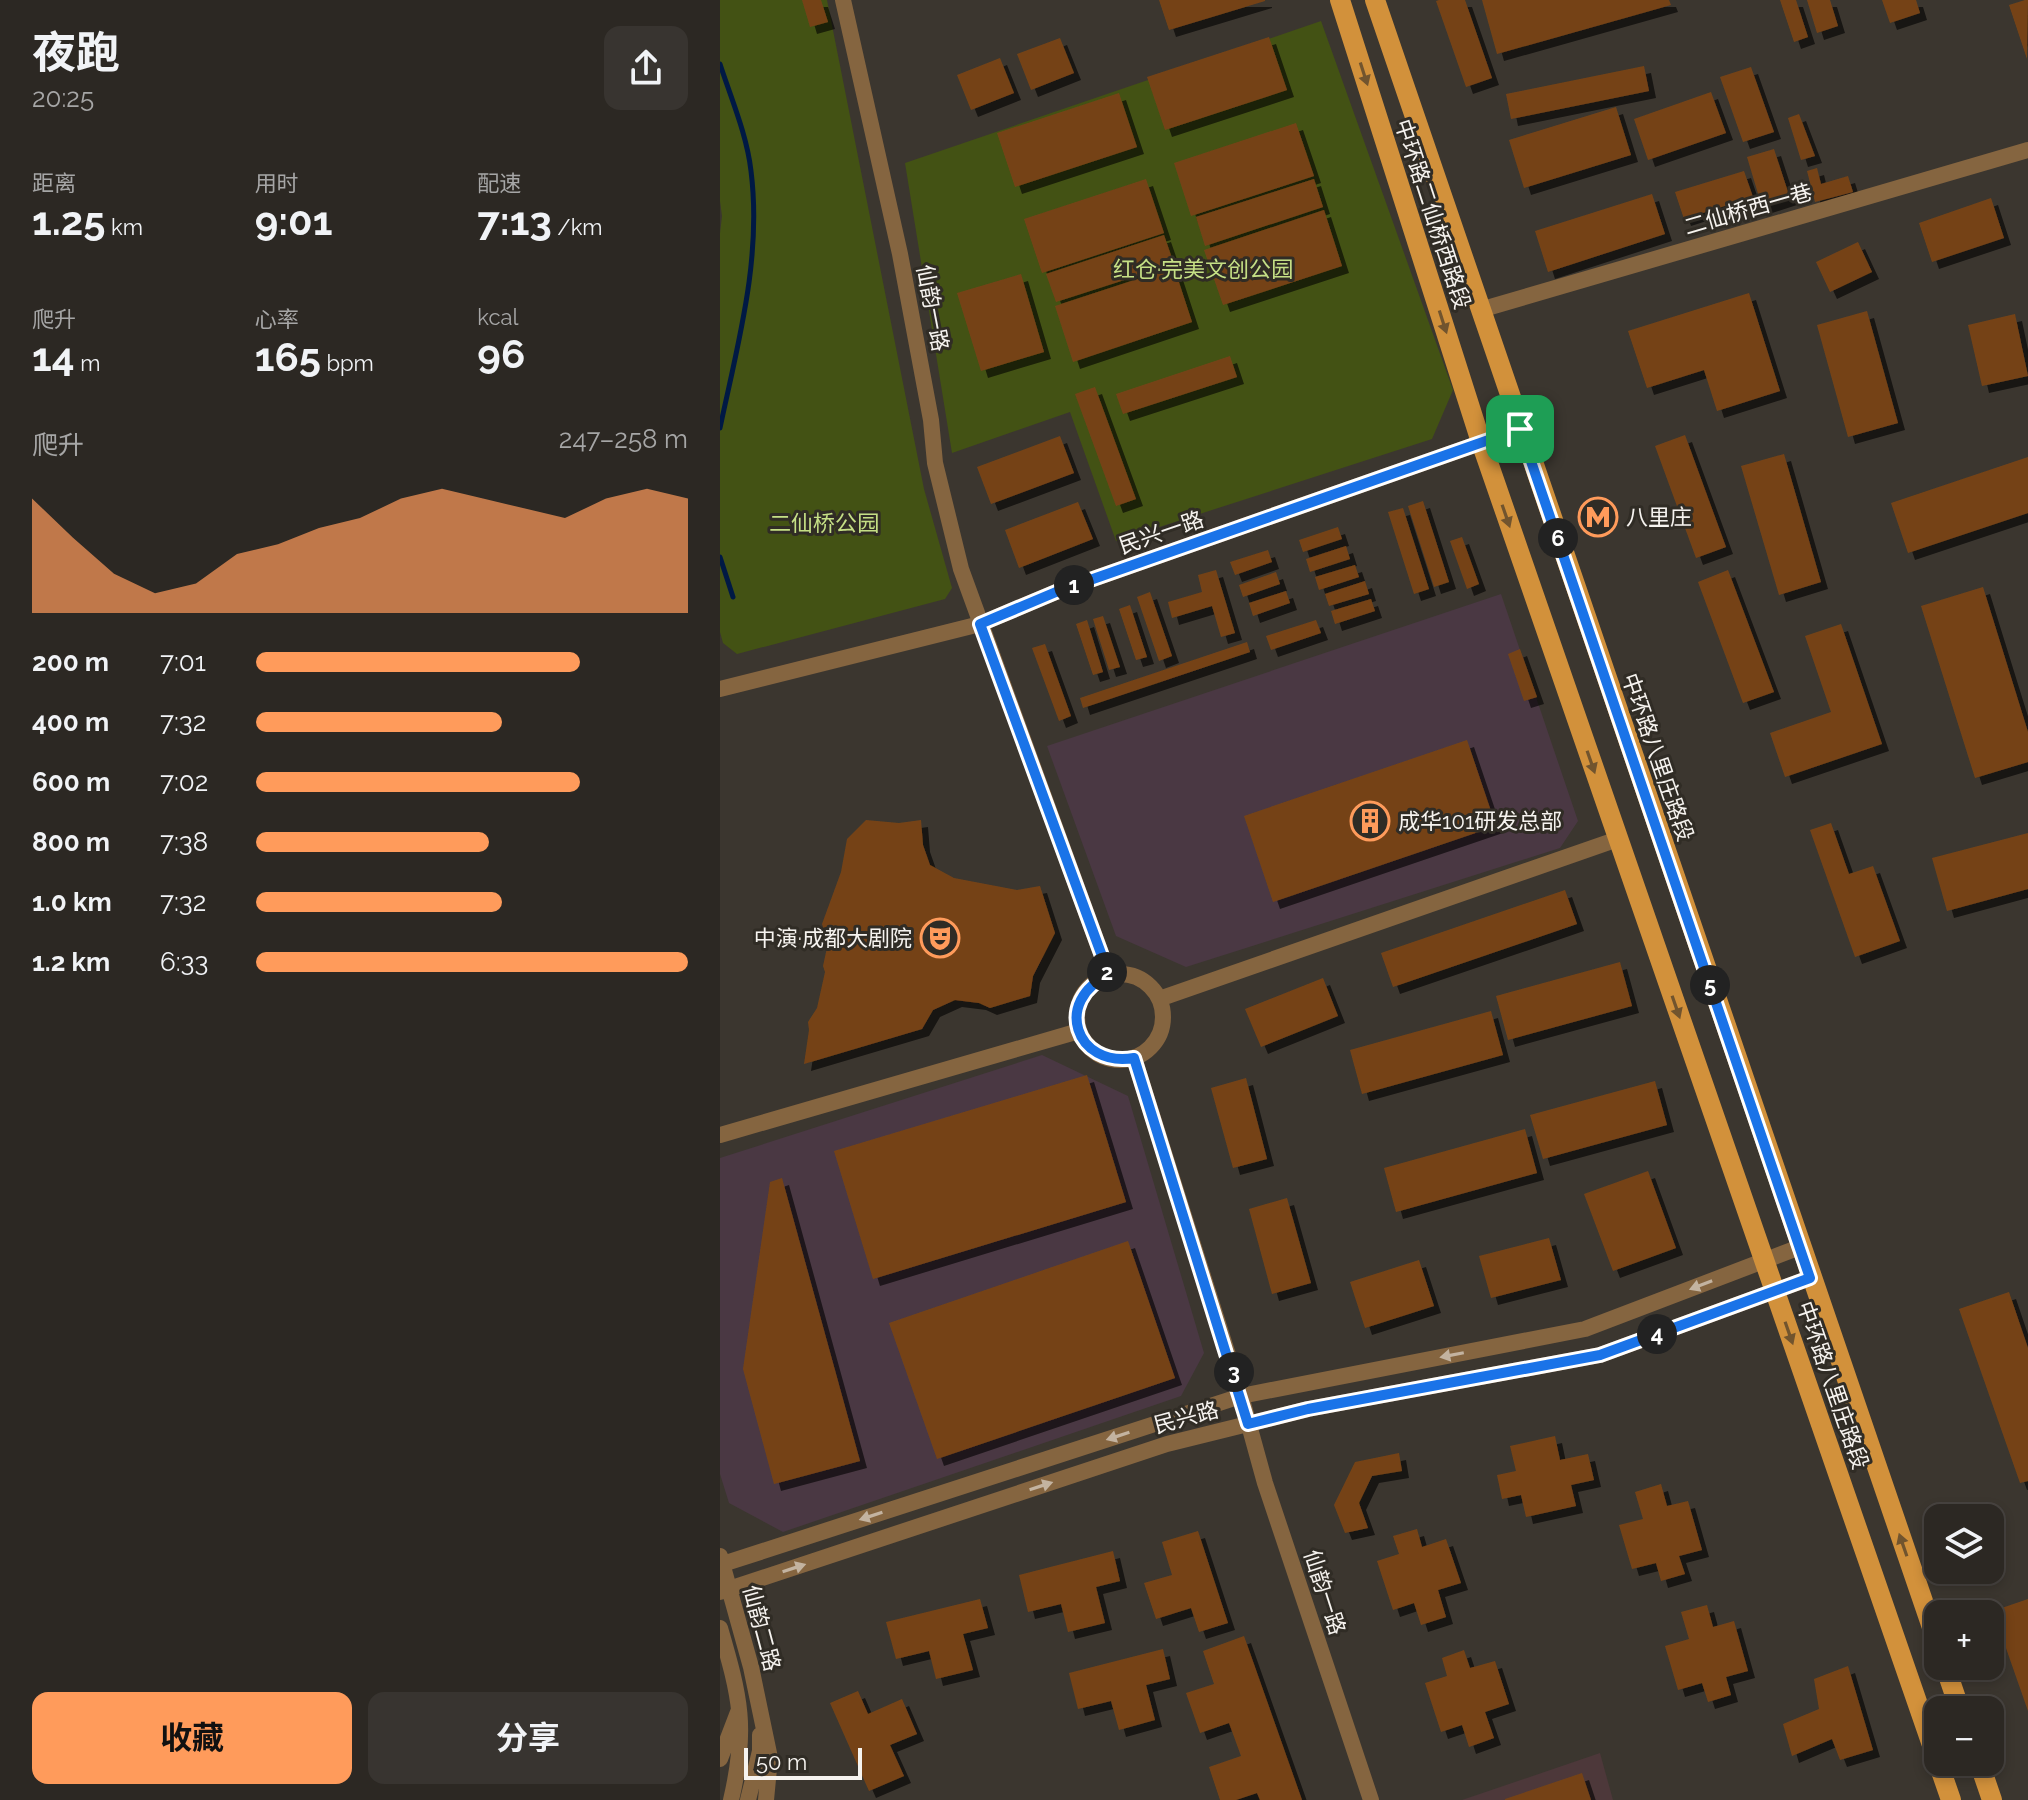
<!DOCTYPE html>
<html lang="zh">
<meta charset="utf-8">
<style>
body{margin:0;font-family:Raleway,"Noto Sans SC",sans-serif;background:#383430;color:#f1f3f6;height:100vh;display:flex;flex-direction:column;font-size:30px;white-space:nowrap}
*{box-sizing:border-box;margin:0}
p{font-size:26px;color:#a6a6a6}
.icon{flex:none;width:44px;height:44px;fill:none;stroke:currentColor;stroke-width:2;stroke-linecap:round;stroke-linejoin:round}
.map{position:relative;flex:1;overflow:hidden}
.sheet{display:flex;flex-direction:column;background:#2c2823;width:720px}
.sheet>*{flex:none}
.tools{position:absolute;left:1204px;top:1504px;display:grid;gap:16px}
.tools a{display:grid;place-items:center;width:80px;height:80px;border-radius:16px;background:#2c2823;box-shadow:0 4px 12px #0003,0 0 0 2px #484441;font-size:40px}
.scale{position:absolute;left:24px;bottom:20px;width:118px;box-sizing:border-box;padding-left:8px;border:4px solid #f6f3ef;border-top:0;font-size:22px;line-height:28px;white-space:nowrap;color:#f6f3ef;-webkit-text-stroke:6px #302c25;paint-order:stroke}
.pin{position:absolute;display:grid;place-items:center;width:68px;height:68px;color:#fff;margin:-34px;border-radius:16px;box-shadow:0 4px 12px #0006}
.km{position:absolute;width:40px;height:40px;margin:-20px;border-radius:50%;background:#222;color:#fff;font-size:22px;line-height:40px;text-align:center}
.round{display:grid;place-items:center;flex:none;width:84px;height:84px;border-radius:16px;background:#383430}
.summary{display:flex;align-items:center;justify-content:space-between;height:136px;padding:0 32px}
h1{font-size:44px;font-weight:700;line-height:60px}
.metrics{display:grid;grid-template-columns:repeat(3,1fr);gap:12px;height:136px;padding:8px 32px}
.metrics div{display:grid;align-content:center}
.metrics b{font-size:40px;font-weight:700}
.metrics small{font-size:22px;font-weight:400}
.metrics p{font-size:22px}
.chart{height:224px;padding:16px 32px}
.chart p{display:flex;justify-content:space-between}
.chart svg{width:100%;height:144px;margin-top:8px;fill:#ff9b5b;opacity:.7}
.primary-button{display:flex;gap:16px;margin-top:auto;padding:16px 32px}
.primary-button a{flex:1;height:92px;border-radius:16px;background:#ff9b5b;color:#111;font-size:32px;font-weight:700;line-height:92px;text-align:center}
.primary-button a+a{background:#383430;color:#f1f3f6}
ul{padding:0 32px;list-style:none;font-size:26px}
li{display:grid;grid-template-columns:128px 96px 1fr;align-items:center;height:60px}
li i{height:20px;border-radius:10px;background:#ff9b5b}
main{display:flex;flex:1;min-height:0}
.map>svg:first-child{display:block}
.commercial{fill:#4a3843}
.education{fill:#4d383a}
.green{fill:#435214}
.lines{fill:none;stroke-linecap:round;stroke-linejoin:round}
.stream{stroke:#001944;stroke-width:5}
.building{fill:#754317;filter:url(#shadow)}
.minor{stroke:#856540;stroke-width:16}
.major{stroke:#d2913b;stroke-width:20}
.oneway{fill:#71542e}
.oneway2{fill:#c3b3a0}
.route-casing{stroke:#fff;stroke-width:16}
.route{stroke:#1a73e8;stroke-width:10}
.labels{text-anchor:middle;stroke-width:6;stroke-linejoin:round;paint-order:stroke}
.street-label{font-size:22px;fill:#f6f3ef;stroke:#302c25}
.park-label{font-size:22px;fill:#c5df85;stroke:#302c25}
.poi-label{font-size:22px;fill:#f6f3ef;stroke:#302c25;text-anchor:start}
</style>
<main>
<section class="sheet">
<div class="summary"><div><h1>夜跑</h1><p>20:25</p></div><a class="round"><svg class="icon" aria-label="share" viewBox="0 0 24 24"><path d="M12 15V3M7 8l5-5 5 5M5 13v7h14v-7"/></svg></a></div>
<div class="metrics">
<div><p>距离</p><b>1.25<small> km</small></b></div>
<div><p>用时</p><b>9:01</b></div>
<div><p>配速</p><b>7:13<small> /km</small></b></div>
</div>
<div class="metrics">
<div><p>爬升</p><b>14<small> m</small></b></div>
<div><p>心率</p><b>165<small> bpm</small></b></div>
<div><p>kcal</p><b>96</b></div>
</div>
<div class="chart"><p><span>爬升</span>247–258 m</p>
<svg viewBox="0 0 160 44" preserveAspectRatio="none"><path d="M0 44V9L10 21L20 32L30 38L40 35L50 26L60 23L70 18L80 15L90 9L100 6L110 9L120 12L130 15L140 9L150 6L160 9V44z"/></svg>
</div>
<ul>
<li><b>200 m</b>7:01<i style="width:75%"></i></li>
<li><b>400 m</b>7:32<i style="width:57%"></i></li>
<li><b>600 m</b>7:02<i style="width:75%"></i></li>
<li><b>800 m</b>7:38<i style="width:54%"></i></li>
<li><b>1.0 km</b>7:32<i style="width:57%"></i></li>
<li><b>1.2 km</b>6:33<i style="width:100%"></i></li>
</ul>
<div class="primary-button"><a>收藏</a><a>分享</a></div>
</section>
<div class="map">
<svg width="1308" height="1800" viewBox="0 0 1308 1800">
<defs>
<filter id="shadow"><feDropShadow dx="7" dy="7" stdDeviation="0" flood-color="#0009"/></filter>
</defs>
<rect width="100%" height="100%" fill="#3b362f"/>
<!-- commercial -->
<path class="commercial" d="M781,594L858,821L840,848L466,967L396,936L327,746Z
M322,1055L408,1096L484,1353L461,1396L63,1532L9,1503L0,1474V1158Z"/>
<!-- education -->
<path class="education" d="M880,1753L893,1800H742Z"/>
<!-- green -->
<path class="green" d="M0,0H107L204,489L232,588L225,599L17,654L3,643L0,632V233L2,216L0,201Z
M601,21L733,390L712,439L396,541L350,412L232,453L185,163Z"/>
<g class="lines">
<!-- stream -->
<path class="stream" d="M0,64C11,98 27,135 31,171C42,258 18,343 0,428
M0,557L13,597"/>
</g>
<!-- building -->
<path class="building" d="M82,0H101L108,22L90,27Z
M439,0H545V1L449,30Z
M719,0H745L772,78L746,87L716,1Z
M762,0H949L951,5L777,54Z
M1060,0H1076L1088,37L1074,42Z
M1087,0H1110L1118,26L1097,33Z
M1162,0H1196L1200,13L1170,23Z
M1305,0H1308L1307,59L1289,5Z
M549,37L567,90L445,130L427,77Z
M340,38L354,73L311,90L297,54Z
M280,58L294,93L251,110L237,75Z
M924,66L929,91L791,119L786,94Z
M1031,67L1054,132L1023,142L1000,77Z
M991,92L1006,133L928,160L914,119Z
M399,93L417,147L295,187L277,133Z
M896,107L911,155L804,188L789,140Z
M1079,114L1095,156L1081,160L1068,118Z
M576,123L594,176L471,216L454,163Z
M1054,149L1070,198L1042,207L1027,157Z
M1097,168L1101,184L1128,176L1133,192L1095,202L1087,171Z
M1024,171L1033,197L964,219L955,192Z
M426,179L444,233L322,273L304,219Z
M594,179L603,207L485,246L476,217Z
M932,194L945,234L828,272L815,231Z
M1271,198L1284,238L1212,262L1199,223Z
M604,210L622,266L503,305L484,250Z
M444,235L454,264L336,302L326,274Z
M1138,242L1152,272L1110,292L1096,262Z
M454,267L472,322L353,362L335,306Z
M301,274L324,352L261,371L237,293Z
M1029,293L1060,391L997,411L984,370L927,388L908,331Z
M1147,311L1178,423L1128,437L1097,325Z
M1295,314L1308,376L1262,386L1248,325Z
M510,356L517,377L403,414L396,394Z
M375,387L416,499L396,506L355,394Z
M965,435L1006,547L976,558L935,446Z
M340,436L354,473L271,504L257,467Z
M1064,454L1101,582L1059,595L1021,466Z
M1308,457V513L1188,553L1171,503Z
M703,501L729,582L714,587L688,506Z
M358,502L373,539L299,568L285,530Z
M683,508L709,589L694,594L668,512Z
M618,527L622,539L583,552L579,540Z
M742,537L759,584L747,589L730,541Z
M626,546L630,559L590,572L586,559Z
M548,550L552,562L515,575L510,562Z
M635,565L639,577L599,590L595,577Z
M496,570L515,633L501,637L492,606L452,618L448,602L482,592L478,575Z
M1008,570L1054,692L1023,703L978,582Z
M556,572L560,584L523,597L519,585Z
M645,581L649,594L609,606L605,594Z
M1263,587L1308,732V762L1255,778L1201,606Z
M566,591L570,603L533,616L529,603Z
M430,592L452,656L439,661L417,597Z
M651,599L655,611L615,624L611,611Z
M410,605L427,657L416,660L399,609Z
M383,616L400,667L389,670L373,619Z
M367,620L383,672L373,675L356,624Z
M596,620L601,633L551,650L546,636Z
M1121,624L1162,744L1065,777L1050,733L1111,712L1085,636Z
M527,642L530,652L363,708L360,698Z
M325,644L351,716L339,721L312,648Z
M800,649L817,697L804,701L788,654Z
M747,740L776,826L553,902L524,816Z
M146,820L179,823L201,820L203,845L210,865L234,878L297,890L320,886L335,933L313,976L310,996L270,1008L259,1003L235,1000L213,1010L202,1029L84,1064L89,1030L88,1022L97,1008L105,972L103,966L108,943L102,924L121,872L127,839Z
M1111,823L1129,874L1153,866L1180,941L1135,957L1090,830Z
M1308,833V889L1227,911L1212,858Z
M845,890L857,924L673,987L661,953Z
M900,962L912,1006L788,1040L776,996Z
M603,978L618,1016L541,1047L525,1009Z
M771,1011L783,1055L642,1094L630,1050Z
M367,1075L406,1202L153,1279L114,1151Z
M526,1078L547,1159L513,1168L491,1088Z
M935,1081L947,1125L823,1159L810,1115Z
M805,1129L817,1173L676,1212L664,1168Z
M928,1171L956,1248L893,1271L864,1194Z
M62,1178L140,1461L54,1484L23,1369L50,1182Z
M567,1198L591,1283L552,1294L529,1209Z
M829,1238L841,1280L771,1298L759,1256Z
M408,1241L455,1378L217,1459L169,1323Z
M699,1260L714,1306L645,1328L630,1282Z
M1289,1292L1308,1348V1481L1300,1483L1239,1309Z
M835,1436L840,1460L868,1454L874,1480L851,1485L856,1506L806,1517L801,1495L782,1499L777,1475L796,1471L790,1446Z
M679,1453L682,1471L652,1476L639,1503L648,1528L625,1533L614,1505L635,1462Z
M941,1484L947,1506L968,1501L982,1550L959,1556L965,1574L941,1581L936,1563L912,1569L899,1525L923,1519L915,1492Z
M697,1529L702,1547L726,1539L741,1583L718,1590L726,1617L701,1625L694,1603L673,1610L657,1561L679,1554L673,1536Z
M478,1531L508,1623L479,1632L471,1608L436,1619L424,1583L452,1575L442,1542Z
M393,1551L400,1581L376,1587L385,1623L348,1632L341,1604L308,1612L299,1575Z
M260,1599L268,1628L243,1634L253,1670L216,1679L209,1651L176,1659L166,1622Z
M1308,1599V1711L1273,1611Z
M987,1605L993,1627L1014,1621L1028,1671L1006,1677L1011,1695L988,1702L982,1683L958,1690L945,1646L969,1639L961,1612Z
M524,1636L582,1800H540L537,1793L516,1800H500L489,1767L521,1756L509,1723L480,1733L466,1693L494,1684L483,1651Z
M443,1649L450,1679L426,1685L435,1720L399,1730L391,1701L358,1709L349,1673Z
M744,1650L750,1668L775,1661L789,1704L765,1712L774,1738L749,1747L742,1725L721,1732L705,1683L727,1676L722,1658Z
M1128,1666L1153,1750L1120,1760L1112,1739L1072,1756L1063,1724L1099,1709L1094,1679Z
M138,1691L148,1714L182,1699L197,1734L170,1745L184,1776L149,1791L110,1703Z
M862,1773L871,1800H785V1799Z"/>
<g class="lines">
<!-- minor -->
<path class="minor" d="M123,0L180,254L211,420L215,463L241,569L389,975
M760,310L1308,150
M0,689L260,624L336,592L800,429
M357 1017a43 43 0 1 1 86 0a43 43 0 1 1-86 0Z
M439,999L898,839
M414,1058L521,1396L545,1483L651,1800
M0,1135L359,1031
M0,1556L31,1667L50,1758L46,1800
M0,1565L521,1396L865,1329L1080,1247
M0,1592L447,1444L588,1409L880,1355L1090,1278
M0,1628C20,1697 28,1728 11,1800
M0,1759L18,1712
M28,1800L40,1751V1735"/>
<!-- major -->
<path class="major" d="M620,0L761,442L1231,1800
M655,0L1218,1645
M1225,1666L1240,1710
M1259,1762L1272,1800"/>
</g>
<!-- one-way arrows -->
<defs><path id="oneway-solid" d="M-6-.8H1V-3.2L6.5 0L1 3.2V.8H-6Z" transform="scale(2)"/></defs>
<g class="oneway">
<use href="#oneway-solid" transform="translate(644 74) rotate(72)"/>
<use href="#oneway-solid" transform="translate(723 322) rotate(72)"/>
<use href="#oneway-solid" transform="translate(786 516) rotate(71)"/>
<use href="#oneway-solid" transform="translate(871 762) rotate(71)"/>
<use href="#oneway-solid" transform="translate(956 1007) rotate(71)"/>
<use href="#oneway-solid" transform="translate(1069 1333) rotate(71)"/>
<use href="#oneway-solid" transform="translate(1183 1545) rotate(-109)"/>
</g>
<g class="oneway2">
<use href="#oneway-solid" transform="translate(981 1285) rotate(159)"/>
<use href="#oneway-solid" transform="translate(732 1355) rotate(169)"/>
<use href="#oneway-solid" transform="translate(398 1436) rotate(162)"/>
<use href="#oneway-solid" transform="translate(321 1486) rotate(-18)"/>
<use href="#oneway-solid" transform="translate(151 1516) rotate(162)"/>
<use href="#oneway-solid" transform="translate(74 1568) rotate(-18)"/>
</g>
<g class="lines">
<!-- route casing -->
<g class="route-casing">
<path id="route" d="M800,429L1090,1278L880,1355L588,1409L528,1424L414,1058C355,1068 333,1000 389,975L260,624L336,592Z"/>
</g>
<!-- route -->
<use href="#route" class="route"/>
</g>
<!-- icons -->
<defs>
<g id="metro-ring" transform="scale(2)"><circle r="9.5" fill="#302c25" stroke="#ff9b5b" stroke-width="1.5"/><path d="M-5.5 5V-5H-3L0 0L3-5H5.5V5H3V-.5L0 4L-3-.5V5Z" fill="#ff9b5b"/></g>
<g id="building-ring" transform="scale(2)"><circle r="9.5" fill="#302c25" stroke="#ff9b5b" stroke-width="1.5"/><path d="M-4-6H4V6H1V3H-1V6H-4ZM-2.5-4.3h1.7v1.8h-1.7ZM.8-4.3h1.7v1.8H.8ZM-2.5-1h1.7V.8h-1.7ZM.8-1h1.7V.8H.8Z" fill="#ff9b5b"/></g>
<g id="theatre-ring" transform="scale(2)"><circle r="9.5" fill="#302c25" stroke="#ff9b5b" stroke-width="1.5"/><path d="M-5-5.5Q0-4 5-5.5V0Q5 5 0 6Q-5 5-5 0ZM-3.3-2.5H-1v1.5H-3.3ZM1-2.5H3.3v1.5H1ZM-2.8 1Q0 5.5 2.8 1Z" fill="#ff9b5b"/></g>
</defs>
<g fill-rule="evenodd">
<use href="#metro-ring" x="878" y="517"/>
<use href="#building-ring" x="650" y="821"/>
<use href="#theatre-ring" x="220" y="938"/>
</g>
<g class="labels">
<!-- street labels -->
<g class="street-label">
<text transform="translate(1028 209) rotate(-16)" y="8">二仙桥西一巷</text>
<text transform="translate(713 214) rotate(72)" y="8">中环路二仙桥西路段</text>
<text transform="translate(213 308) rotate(79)" y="8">仙韵一路</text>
<text transform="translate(441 532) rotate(-19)" y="8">民兴一路</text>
<text transform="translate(938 757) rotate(71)" y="8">中环路八里庄路段</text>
<text transform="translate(1113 1385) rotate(71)" y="8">中环路八里庄路段</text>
<text transform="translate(466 1417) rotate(-15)" y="8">民兴路</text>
<text transform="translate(605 1592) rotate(72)" y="8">仙韵一路</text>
<text transform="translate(42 1628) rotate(75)" y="8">仙韵二路</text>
</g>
<!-- park labels -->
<g class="park-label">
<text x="483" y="277">红仓·完美文创公园</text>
<text x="104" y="531">二仙桥公园</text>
</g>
<!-- poi labels -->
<g class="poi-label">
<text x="906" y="525">八里庄</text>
<text x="678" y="829">成华101研发总部</text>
<text x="192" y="946" text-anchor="end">中演·成都大剧院</text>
</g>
</g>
</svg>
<div class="tools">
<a><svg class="icon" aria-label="layers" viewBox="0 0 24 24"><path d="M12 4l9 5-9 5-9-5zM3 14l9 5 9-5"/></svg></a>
<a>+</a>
<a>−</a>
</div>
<div class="scale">50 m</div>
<div class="pin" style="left:800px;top:429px;background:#1e9e55"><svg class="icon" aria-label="arrive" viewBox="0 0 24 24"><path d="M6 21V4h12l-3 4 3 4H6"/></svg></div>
<b class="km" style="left:354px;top:585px">1</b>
<b class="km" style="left:387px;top:972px">2</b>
<b class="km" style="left:514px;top:1372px">3</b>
<b class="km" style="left:937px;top:1334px">4</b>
<b class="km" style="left:990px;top:985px">5</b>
<b class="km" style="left:838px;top:538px">6</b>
</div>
</main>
